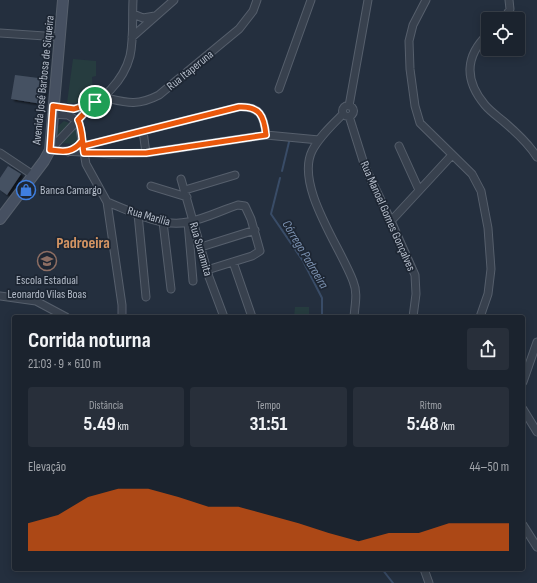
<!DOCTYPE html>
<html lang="pt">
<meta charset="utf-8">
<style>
body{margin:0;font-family:"Sofia Sans Condensed",sans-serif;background:#282f3a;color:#f1f3f6;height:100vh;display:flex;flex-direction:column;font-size:15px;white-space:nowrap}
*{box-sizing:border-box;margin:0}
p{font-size:13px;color:#a0a4aa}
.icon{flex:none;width:22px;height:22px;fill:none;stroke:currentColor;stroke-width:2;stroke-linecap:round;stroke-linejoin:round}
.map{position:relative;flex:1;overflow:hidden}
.sheet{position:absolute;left:12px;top:315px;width:513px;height:256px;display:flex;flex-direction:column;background:#1b232e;border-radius:4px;box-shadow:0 2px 10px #0003,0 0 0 1px #39404a}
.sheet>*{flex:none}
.controls{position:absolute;left:481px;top:12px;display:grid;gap:8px}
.controls a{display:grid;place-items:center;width:44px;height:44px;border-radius:4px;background:#1b232e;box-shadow:0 2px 10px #0003,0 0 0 1px #39404a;font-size:20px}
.pin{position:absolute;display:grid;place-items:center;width:34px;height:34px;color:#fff;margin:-17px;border:2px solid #fff;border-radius:50%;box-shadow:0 1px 4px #0007}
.round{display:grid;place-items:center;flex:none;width:42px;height:42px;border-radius:4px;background:#282f3a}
.headline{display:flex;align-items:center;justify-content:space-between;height:68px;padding:0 16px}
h1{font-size:22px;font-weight:700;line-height:30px}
.figures{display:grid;grid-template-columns:repeat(3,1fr);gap:6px;height:68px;padding:4px 16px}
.figures div{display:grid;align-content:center;border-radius:4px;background:#282f3a;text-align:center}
.figures b{font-size:20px;font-weight:700}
.figures small{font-size:11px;font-weight:400}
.figures p{font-size:11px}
.chart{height:112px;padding:8px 16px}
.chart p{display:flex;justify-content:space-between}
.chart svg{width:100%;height:72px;margin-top:4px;fill:#ea580c;opacity:.7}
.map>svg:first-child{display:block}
.green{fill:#263c3f}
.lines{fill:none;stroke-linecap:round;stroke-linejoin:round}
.stream{stroke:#394c67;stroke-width:2}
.building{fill:#455162;filter:url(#shadow)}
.street-casing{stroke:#565f6c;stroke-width:9}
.secondary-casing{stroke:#565f6c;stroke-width:12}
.street{stroke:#38414e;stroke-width:7}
.secondary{stroke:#465061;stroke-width:10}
.route-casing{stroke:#fff;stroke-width:8}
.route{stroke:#ea580c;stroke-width:5}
.labels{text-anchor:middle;stroke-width:3.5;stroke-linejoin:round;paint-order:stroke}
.street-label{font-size:12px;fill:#b4bcc9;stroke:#1d2633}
.poi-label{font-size:12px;fill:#b4bcc9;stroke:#1d2633;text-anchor:start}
.water-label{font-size:13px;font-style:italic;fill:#7c92b1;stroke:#1d2633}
.district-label{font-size:16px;font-weight:bold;fill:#d59563;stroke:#1d2633}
</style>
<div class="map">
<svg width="537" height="583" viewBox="0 0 537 583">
<defs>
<filter id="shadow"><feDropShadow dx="3" dy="2" stdDeviation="1" flood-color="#0009"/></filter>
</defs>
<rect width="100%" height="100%" fill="#242f3e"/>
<!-- green -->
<path class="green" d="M73,59L96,61V76L92,77L93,92L79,103H67Z
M64,121C74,124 77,127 79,138L73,144L61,143L56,136L57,127Z
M295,307H309V317H294Z"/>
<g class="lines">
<!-- stream -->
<path class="stream" d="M282,171L289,142
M280,178L271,214L303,261L322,298V317
M382,569L393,583"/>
</g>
<!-- building -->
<path class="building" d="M15,75L46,79L42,104L11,99Z
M8,166L21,174L7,195L0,190V178Z"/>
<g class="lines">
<!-- street casing -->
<g class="street-casing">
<path id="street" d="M426,0L413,25L409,41L410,69L415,106L420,123L472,174L481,191L488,228L491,269L488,294L480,317
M133,14L143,18L155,16
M504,19L510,9L509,0
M0,33L60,37
M488,34C465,56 464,80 485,105C490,111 497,116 503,121C516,132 528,143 537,157
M132,37L174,0
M279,89L311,0
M102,97C125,102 136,107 159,95L239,29L253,11L257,0
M342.5 111a5.5 5.5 0 1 1 11 0a5.5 5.5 0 1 1-11 0Z
M53,106C61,107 70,110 78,108C102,105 124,79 130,56C134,38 132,18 133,0
M349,106L368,0
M52,114L68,115L79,122L82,141L78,146L68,152
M343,114C332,125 319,137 312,151C295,186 341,248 353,281C358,293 355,304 354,317
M349,116L365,167L391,221L415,275L416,294L413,317
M143,131L146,153
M82,141L86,164L107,202L122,305V317
M83,146L239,107C260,106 264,116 266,135
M399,146L419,190
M50,150L112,154L146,153L266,135L319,140
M50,150L92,105
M0,153L33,175
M181,179L209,277L224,317
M151,186L187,197
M185,190L235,175
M107,202C131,211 161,228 188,222C205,219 222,210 238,205L245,206L251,219L260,251L252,256L207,270
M138,214L146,297
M391,221L452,155
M163,222L171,289
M188,222L193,281
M201,247L255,230
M233,262L252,317
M0,296L36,301L66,317
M523,382L537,342
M523,409L537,432
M523,525L537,547
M424,569L429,583"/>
</g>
<!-- secondary casing -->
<g class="secondary-casing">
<path id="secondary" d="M0,219L44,161L50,150L63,0"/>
</g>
<!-- street -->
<use href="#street" class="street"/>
<!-- secondary -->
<use href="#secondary" class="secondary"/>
</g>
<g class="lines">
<!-- route casing -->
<g class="route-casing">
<path id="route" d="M95,102L78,120C83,130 82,142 84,153H146L266,135C264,116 260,106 239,107L83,146L82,141C73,153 64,152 50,150L53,106L74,109L95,102"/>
</g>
<!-- route -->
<use href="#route" class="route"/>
</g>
<!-- icons -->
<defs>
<g id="shop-ring" transform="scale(1)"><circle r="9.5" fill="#1d2633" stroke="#3f7fe0" stroke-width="1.5"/><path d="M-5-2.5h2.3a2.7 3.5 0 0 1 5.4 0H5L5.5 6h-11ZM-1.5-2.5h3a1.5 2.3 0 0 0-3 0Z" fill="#3f7fe0"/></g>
<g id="school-ring" transform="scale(1)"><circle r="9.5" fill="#1d2633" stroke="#8d6e63" stroke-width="1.5"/><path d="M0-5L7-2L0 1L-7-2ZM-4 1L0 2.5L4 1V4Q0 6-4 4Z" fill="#8d6e63"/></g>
</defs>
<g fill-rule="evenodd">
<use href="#shop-ring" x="26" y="190"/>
<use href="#school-ring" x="47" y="261"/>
</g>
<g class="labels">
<!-- street labels -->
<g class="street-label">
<text transform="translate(190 70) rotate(-39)" y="4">Rua Itaperuna</text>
<text transform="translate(43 80) rotate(-84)" y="4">Avenida José Barbosa de Siqueira</text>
<text transform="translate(149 216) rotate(16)" y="4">Rua Marilia</text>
<text transform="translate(388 216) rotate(66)" y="4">Rua Manoel Gomes Gonçalves</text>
<text transform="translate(201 249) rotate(74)" y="4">Rua Sunamita</text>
</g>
<!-- poi labels -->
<g class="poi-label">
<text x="40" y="194">Banca Camargo</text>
<text x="47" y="284" text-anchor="middle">Escola Estadual<tspan x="47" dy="14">Leonardo Vilas Boas</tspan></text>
</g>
<!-- water labels -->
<g class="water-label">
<text transform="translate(306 254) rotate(59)" y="5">Córrego Padroeira</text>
</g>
<!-- district labels -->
<g class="district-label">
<text x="83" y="248">Padroeira</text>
</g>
</g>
</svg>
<div class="controls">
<a><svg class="icon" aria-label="locate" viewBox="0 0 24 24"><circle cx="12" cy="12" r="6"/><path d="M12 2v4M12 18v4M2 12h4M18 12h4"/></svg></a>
</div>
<div class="pin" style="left:95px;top:102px;background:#1e9e55"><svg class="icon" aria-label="arrive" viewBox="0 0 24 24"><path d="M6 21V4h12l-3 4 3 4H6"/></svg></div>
<section class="sheet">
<div class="headline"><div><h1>Corrida noturna</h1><p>21:03 · 9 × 610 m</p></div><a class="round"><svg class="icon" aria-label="share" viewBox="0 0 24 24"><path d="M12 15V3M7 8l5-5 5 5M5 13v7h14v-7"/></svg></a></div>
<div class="figures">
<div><p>Distância</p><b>5.49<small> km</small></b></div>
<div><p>Tempo</p><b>31:51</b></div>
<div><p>Ritmo</p><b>5:48<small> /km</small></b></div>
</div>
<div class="chart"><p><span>Elevação</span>44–50 m</p>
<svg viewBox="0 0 160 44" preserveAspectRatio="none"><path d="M0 44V27L10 22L20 11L30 6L40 6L50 11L60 17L70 17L80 22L90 27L100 33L110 38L120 33L130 33L140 27L150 27L160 27V44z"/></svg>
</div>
</section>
</div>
